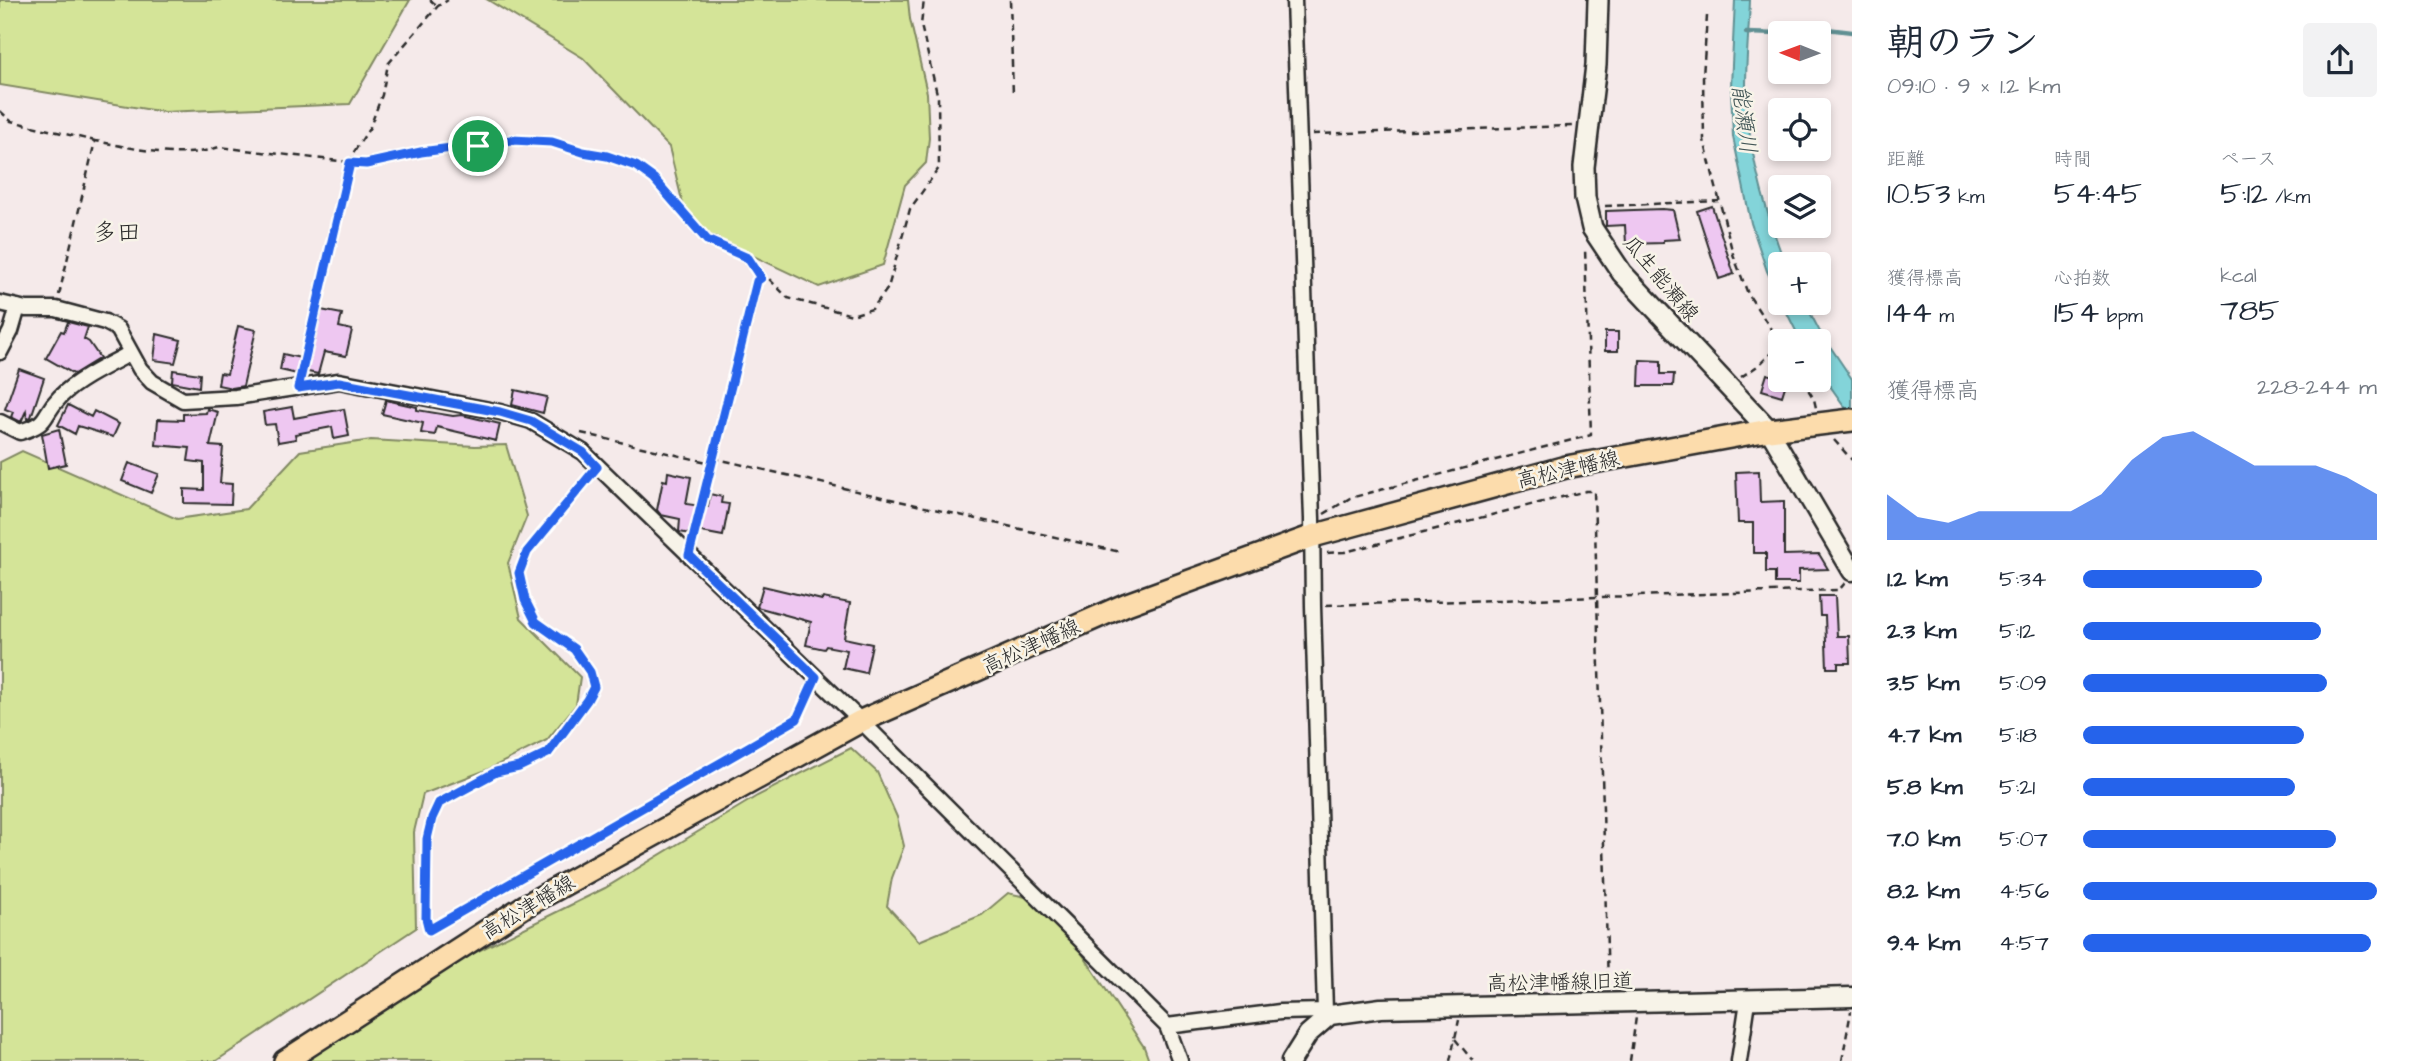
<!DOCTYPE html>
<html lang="ja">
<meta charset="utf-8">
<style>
body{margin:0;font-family:"Architects Daughter","Klee One",sans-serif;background:#f2f2f3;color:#1f2937;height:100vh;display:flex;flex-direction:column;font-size:26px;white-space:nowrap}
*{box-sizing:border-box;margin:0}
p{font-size:23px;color:#747a83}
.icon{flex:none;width:38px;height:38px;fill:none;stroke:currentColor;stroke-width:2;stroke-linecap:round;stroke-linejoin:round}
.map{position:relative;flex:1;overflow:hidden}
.panel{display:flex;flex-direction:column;background:#fff;width:560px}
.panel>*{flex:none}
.needle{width:46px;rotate:271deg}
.controls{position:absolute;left:1768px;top:21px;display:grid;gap:14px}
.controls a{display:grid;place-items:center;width:63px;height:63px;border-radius:7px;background:#fff;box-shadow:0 4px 10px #0003;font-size:35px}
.pin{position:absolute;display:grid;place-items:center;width:60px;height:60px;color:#fff;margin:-30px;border:4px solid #fff;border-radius:50%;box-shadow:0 2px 7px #0007}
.round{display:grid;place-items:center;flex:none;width:74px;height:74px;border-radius:7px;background:#f2f2f3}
.summary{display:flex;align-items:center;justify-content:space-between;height:119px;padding:0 35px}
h1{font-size:38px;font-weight:600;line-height:52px}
.metrics{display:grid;grid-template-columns:repeat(3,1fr);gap:10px;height:119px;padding:7px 35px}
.metrics div{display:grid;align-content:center}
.metrics b{font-size:30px;font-weight:600}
.metrics small{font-size:19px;font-weight:400}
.metrics p{font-size:19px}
.chart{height:196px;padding:14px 35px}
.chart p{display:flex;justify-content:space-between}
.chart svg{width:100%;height:126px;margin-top:7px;fill:#2563eb;opacity:.7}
ul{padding:0 35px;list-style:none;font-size:23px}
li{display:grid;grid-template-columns:112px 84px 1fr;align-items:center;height:52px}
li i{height:18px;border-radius:9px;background:#2563eb}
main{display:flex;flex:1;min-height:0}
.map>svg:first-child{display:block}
.green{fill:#d4e498;stroke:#808862;stroke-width:2}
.water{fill:#83d4d9;stroke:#609093;stroke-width:2}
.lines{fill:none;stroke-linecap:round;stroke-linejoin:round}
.stream{stroke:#609093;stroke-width:4.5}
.building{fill:#eec7f1;stroke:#2b2b2b;stroke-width:2}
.minor-casing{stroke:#2b2b2b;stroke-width:19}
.tertiary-casing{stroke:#2b2b2b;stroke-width:23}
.secondary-casing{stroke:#2b2b2b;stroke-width:24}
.primary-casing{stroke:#2b2b2b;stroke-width:26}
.path{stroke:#2b2b2b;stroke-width:2.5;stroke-dasharray:7 5;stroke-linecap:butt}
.minor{stroke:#f7f3e8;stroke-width:14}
.tertiary{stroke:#f7f3e8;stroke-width:18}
.secondary{stroke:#f7f3e8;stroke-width:19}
.primary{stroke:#fcdcac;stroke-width:21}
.route-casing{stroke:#fff;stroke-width:14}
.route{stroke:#2563eb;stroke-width:9}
.labels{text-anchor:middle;stroke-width:5;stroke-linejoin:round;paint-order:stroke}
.street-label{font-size:21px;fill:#2b2b2b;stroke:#f7f3e8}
.water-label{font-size:23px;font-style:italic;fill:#415556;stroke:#f7f3e8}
.quarter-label{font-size:24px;fill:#2b2b2b;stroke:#f7f3e8}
</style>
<main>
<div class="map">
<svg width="1852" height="1061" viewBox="0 0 1852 1061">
<rect width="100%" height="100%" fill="#f5eaea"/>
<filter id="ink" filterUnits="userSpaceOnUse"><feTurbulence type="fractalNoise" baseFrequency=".0143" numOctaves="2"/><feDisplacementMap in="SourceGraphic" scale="14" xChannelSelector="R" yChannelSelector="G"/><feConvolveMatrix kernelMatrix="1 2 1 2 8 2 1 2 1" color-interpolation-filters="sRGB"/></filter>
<g filter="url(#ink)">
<!-- green -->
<path class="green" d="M0,0H410L350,104L164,112L0,85Z
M488,0H908L910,19L927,93L929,138L926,163L905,185L883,265L819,287L688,225L669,147L583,58Z
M371,440L475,446L506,445L527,516L508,563L521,618L580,677L576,705L547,740L489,769L423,794L414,832L416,928L216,1061H0V462L22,451L177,519L246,509L300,451Z
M851,748L877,772L897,817L904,846L892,878L887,906L919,941L982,915L1008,893L1030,898L1073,940L1144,1047L1149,1061H300L442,969L605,888L757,796Z"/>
<!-- water -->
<path class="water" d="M1735,0H1750C1749,29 1746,58 1746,86C1746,144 1765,210 1785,264H1780V298L1767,271L1751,223L1733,137L1731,86Z
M1782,303H1805L1819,330L1852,379V417L1818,369V341H1801Z"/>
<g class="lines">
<!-- stream -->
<path class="stream" d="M1746,33L1780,34
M1784,33L1827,29L1852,32"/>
</g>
<!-- building -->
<path class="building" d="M1712,206L1734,274L1719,279L1697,211Z
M1662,209L1673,210L1680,239L1663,240V243L1626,244L1625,225L1606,226V211Z
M321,310L342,314L339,327L352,330L346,356L324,352L318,374L298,370L297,374L280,370L283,354L309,360Z
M68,322L88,327L84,339L89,342L100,358L74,374L46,358L61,331L64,332Z
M238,326L256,330L243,386L232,388L218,385L220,373L227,374Z
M1605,332H1618V351H1605Z
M157,334L181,340L175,363L154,360Z
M1640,360L1661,361V374H1674L1673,386H1639Z
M19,369L44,378L31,417L27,419L26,411L21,422L11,417L13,412L5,409Z
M173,370L200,374L199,387L172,382Z
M1767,374L1780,378V380H1787L1782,396L1762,390Z
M515,390L547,397L543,413L512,405Z
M386,400L417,407V410L453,416L462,415L500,424L496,441L437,427L435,435L421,433L423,423L382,414Z
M68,405L91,417L94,411L119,424L113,437L78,426L75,434L58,425Z
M292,407L294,418L344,409L349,436L334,439L332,427L295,434L296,439L278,442L275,424L265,425L263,412Z
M207,409L218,412L210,446L223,447L220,483L232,484L231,504L184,503V489L204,490V463L188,461L190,448L156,445L158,419L183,420V414L206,413Z
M59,429L66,464L48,468L42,434Z
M129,463L159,474L151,493L122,481Z
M1759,471L1760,502L1784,501V555L1819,554L1828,569L1799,570V583H1775V572H1766V553H1753V523H1738L1736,472Z
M668,472L691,477L686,504L708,507L710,494L722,497L721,503L729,504L723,536L691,530V534L679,532L680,519L661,515L657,510L663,480L667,481Z
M763,586L822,600L823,598L850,603L844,638L872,644L866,673L843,668L847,650L826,646L824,649L806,645L811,622L757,607Z
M1819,596H1835L1837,636H1849L1850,663H1838V668H1827L1825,616H1820Z"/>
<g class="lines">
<!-- minor casing -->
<g class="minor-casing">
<path id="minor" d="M1294,0L1312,519L1313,606L1325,1011
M0,303L26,309H56L105,322L118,329L140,369L152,382L183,400L236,397L339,381L500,412L531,421L583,452L861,721L1167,1026L1180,1061
M0,352L11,331L18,307
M0,422L20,432C52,422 40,417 60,397C76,380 110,364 131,353
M1167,1026L1280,1012L1325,1011L1330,1015
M1739,1061L1748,1001"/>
</g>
<!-- tertiary casing -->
<g class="tertiary-casing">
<path id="tertiary" d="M1769,430L1852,571
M1291,1061L1308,1034L1330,1015L1381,1008L1852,997"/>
</g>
<!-- secondary casing -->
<g class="secondary-casing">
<path id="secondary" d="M1598,0L1596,65L1584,167L1585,198L1592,228L1622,273L1769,430"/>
</g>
<!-- primary casing -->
<g class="primary-casing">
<path id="primary" d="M285,1061L525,906L861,721L1127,604L1313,536L1566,467L1769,430L1852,420"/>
</g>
<!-- path -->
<path class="path" d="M430,0L438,6
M1010,0L1013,95
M1707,16L1703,77L1704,140L1733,254L1748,294L1780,343
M0,111L11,121L95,141
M1313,134L1572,126
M1605,206L1719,201
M59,295L95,141C135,148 179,161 219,147L366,164L421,152L512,140L552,142L583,152L607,156L636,166L654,179L707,240L748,258L761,278
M301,374L350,163L354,152L370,127L382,95L388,64L438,6L448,0
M1741,377L1759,365L1780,344
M1802,380L1814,399L1816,408
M581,433L711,463L757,281L766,276L788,298L852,315L872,309L888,288L910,209L939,168L938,98L921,25L924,0
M1834,440L1852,460
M713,458L1120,552
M589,476L527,552L519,573L525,600L536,622L574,650L590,672L594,687L588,700L548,753L519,767L496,772L439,803L432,818L427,839L426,918L430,930L797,719L809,689
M1324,514L1350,498L1591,435L1585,248
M693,539L711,463
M1327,553L1345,552L1586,491H1594L1608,986
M1326,605L1839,590L1845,583
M1455,1039L1473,1061
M1450,1061L1459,1020
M1630,1061L1636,1017
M1842,1061L1851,1011"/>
<!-- minor -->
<use href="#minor" class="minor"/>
<!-- tertiary -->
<use href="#tertiary" class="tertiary"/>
<!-- secondary -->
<use href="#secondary" class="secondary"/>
<!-- primary -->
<use href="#primary" class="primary"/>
</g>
</g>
<g class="lines" filter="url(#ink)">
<!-- route casing -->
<g class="route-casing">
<path id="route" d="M512,140L552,142L583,152L607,156L636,166L654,179L707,240L748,258L761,278L757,281L689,555L816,677L797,719L429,930L426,918L427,839L432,818L439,803L496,772L519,767L548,753L587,700L594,687L590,672L574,649L536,622L525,600L519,573L527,552L597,467L583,452L531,421L500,412L339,382L298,388L350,163L366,164L421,152Z"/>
</g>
<!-- route -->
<use href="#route" class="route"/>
</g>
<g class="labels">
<!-- street labels -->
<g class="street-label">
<text transform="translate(1661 278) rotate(50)" y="7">瓜生能瀬線</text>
<text transform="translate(1568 469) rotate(-13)" y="7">高松津幡線</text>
<text transform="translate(1031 646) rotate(-24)" y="7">高松津幡線</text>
<text transform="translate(528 907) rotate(-31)" y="7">高松津幡線</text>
<text transform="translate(1560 982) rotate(-1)" y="7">高松津幡線旧道</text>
</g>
<!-- water labels -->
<g class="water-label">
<text transform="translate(1745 119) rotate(83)" y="8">能瀬川</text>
</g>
<!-- quarter labels -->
<g class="quarter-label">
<text x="117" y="240">多田</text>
</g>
</g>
</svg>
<div class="controls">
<a><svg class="needle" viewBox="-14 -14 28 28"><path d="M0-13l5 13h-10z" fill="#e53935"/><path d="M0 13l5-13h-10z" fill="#747a83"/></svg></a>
<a><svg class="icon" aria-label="locate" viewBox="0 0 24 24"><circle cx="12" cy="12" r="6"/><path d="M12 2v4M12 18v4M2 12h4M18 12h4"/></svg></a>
<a><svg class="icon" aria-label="layers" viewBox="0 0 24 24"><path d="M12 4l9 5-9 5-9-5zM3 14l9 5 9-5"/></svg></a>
<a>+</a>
<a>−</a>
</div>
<div class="pin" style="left:478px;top:146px;background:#1e9e55"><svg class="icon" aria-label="arrive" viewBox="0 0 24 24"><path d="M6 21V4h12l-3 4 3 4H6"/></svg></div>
</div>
<section class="panel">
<div class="summary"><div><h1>朝のラン</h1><p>09:10 · 9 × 1.2 km</p></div><a class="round"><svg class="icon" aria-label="share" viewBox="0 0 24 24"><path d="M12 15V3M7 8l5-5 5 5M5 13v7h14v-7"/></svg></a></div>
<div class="metrics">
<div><p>距離</p><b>10.53<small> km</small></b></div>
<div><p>時間</p><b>54:45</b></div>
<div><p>ペース</p><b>5:12<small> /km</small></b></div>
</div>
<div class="metrics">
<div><p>獲得標高</p><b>144<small> m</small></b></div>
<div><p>心拍数</p><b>154<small> bpm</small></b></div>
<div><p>kcal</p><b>785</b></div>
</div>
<div class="chart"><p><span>獲得標高</span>228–244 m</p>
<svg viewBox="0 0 160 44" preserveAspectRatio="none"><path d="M0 44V28L10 36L20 38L30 34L40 34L50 34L60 34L70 28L80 16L90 8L100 6L110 12L120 18L130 18L140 18L150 22L160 28V44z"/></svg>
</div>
<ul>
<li><b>1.2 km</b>5:34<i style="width:61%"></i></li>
<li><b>2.3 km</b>5:12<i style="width:81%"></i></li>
<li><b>3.5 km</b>5:09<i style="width:83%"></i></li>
<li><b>4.7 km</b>5:18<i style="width:75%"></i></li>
<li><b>5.8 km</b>5:21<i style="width:72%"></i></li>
<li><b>7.0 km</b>5:07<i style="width:86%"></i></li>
<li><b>8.2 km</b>4:56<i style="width:100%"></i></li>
<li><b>9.4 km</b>4:57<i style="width:98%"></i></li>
</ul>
</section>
</main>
